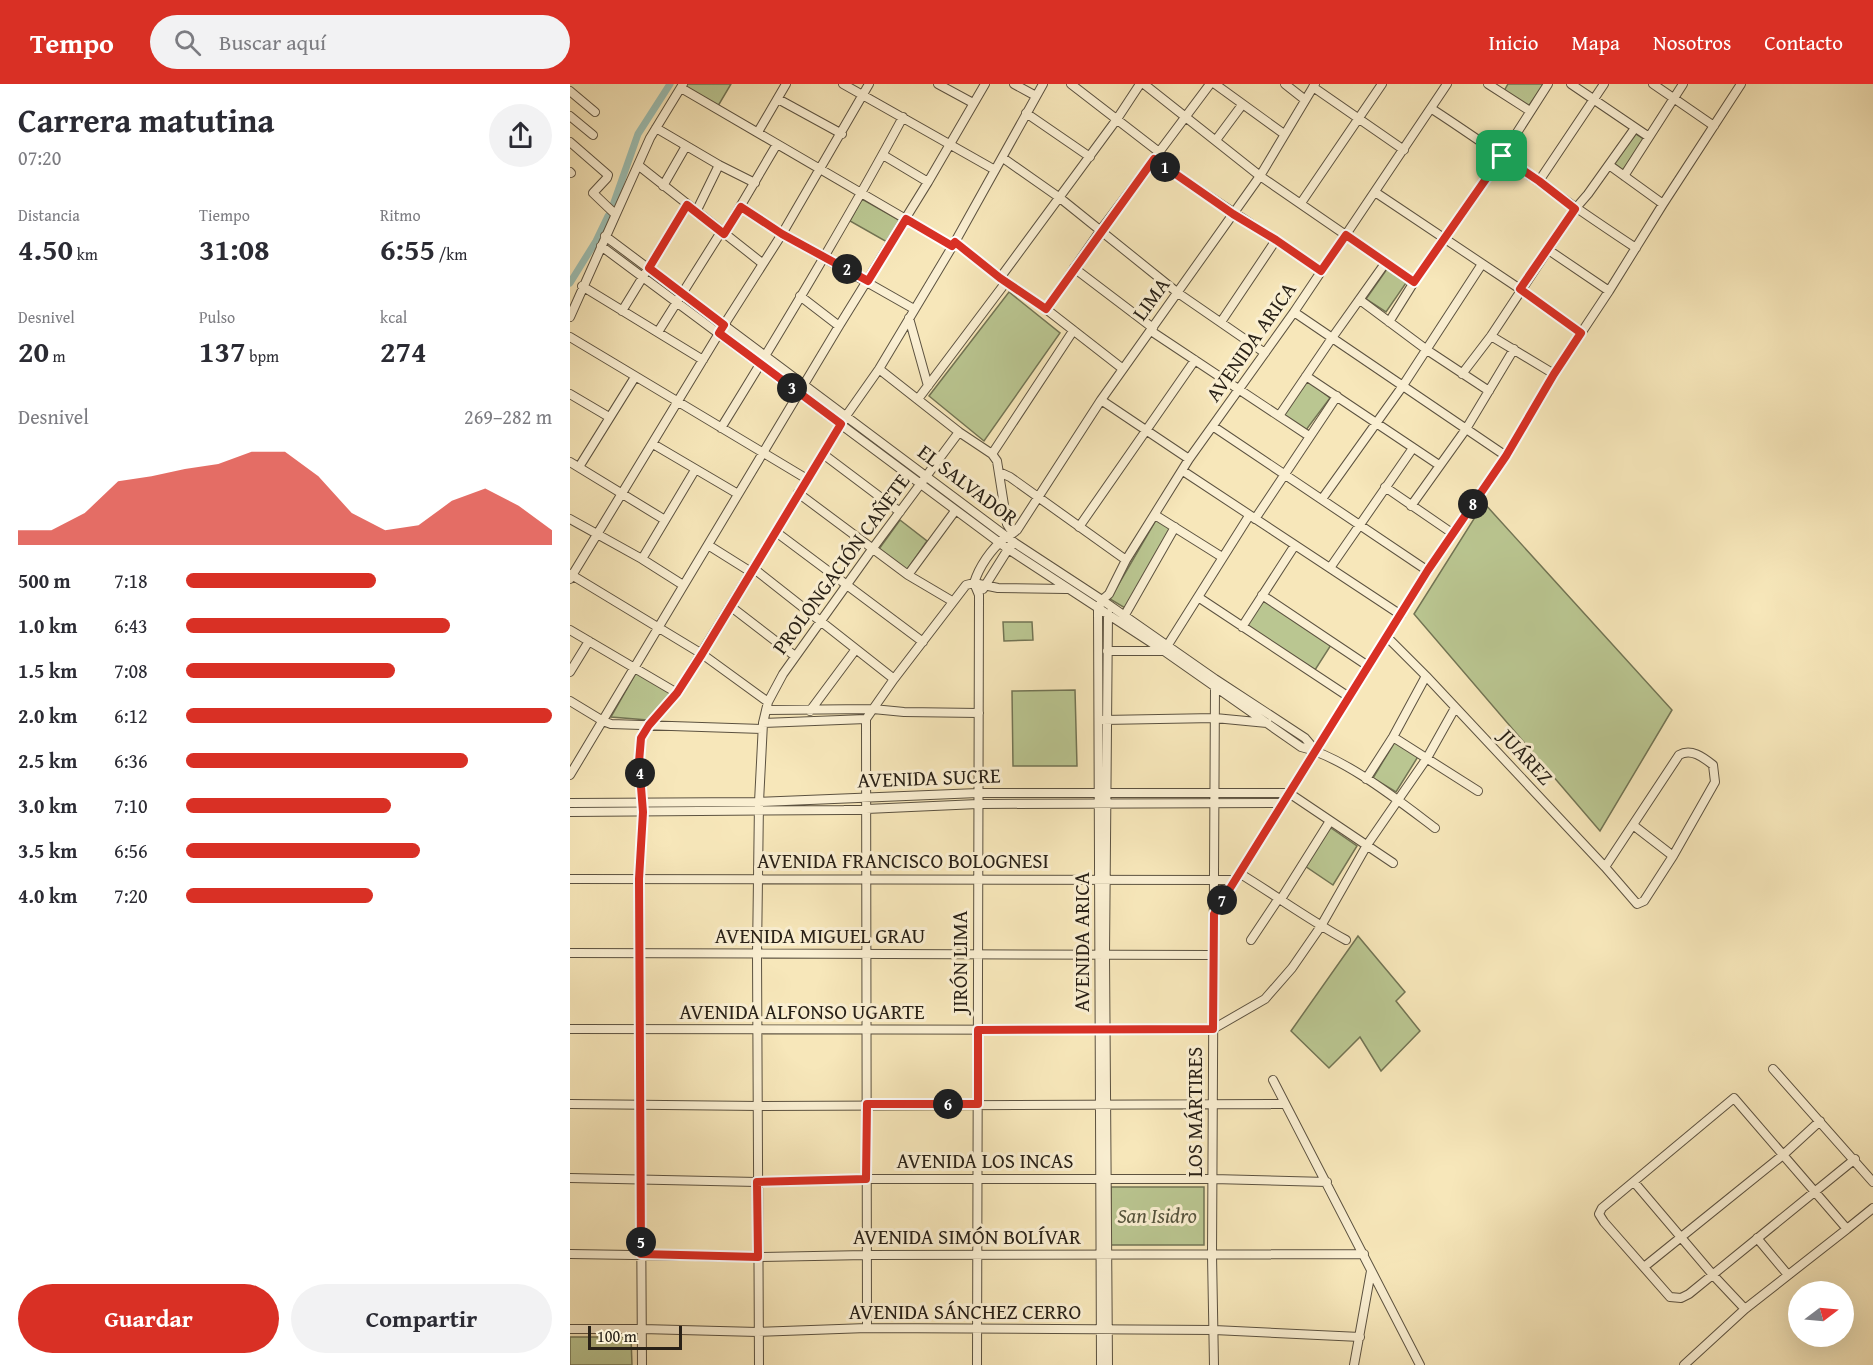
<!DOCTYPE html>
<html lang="es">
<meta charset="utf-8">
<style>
body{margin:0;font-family:"Gentium Book Plus",serif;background:#f2f2f3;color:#2b2b33;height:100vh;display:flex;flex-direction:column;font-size:22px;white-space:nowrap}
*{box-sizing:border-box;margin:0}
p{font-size:20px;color:#7c7c81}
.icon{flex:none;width:33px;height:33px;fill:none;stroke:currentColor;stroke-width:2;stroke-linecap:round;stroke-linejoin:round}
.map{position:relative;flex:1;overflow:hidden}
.sheet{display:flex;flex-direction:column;background:#fff;width:570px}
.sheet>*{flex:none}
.needle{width:39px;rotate:74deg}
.controls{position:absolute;left:1218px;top:1197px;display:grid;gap:12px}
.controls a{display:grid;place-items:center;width:66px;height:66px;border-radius:50%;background:#fff;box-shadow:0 6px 24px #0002;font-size:30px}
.scale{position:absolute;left:18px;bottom:15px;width:94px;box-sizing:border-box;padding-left:6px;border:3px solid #292117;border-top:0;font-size:16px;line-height:21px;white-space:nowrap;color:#292117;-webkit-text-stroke:4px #faefd2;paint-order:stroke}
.pin{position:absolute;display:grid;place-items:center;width:51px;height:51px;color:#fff;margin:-26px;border-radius:12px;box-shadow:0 3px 9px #0006}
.km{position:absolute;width:30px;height:30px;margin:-15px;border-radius:50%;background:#222;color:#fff;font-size:16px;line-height:30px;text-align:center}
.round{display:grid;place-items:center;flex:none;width:63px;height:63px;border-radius:32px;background:#f2f2f3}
.head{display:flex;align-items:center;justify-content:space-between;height:102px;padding:0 18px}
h1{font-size:33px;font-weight:700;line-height:45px}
.stats{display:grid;grid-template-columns:repeat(3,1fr);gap:9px;height:102px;padding:6px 18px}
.stats div{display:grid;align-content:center}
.stats b{font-size:30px;font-weight:700}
.stats small{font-size:16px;font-weight:400}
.stats p{font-size:16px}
.chart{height:168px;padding:12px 18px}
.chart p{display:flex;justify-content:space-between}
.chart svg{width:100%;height:108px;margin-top:6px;fill:#d93025;opacity:.7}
.primary-button{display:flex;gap:12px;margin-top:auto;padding:12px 18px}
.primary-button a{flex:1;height:69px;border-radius:36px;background:#d93025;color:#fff;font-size:24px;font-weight:700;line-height:69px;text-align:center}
.primary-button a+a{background:#f2f2f3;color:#2b2b33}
ul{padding:0 18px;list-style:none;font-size:20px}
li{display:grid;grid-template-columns:96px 72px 1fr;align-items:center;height:45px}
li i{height:15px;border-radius:8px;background:#d93025}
header{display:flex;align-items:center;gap:36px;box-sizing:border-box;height:84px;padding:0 30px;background:#d93025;color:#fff}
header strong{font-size:28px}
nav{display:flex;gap:33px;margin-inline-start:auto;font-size:21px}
.search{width:420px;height:54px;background:#f2f2f3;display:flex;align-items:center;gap:15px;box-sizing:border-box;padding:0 21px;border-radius:33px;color:#7c7c81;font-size:22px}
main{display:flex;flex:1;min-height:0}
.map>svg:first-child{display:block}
.green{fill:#bac691;stroke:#727454;stroke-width:1.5}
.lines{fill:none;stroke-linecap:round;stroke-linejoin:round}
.canal{stroke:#9dbfb3;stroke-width:7}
.minor-casing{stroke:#5c5240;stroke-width:10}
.minor{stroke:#faefd2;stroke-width:8}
.route-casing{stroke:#fff;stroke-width:12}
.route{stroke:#d93025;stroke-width:8}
.labels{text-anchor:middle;stroke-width:6;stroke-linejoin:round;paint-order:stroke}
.street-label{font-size:21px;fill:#292117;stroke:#faefd2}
.park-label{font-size:21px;font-style:italic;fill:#54533c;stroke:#faefd2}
</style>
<header>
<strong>Tempo</strong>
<div class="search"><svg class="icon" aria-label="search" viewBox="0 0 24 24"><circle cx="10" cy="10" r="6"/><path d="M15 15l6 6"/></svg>Buscar aquí</div>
<nav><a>Inicio</a><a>Mapa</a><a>Nosotros</a><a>Contacto</a></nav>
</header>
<main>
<section class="sheet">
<div class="head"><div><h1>Carrera matutina</h1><p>07:20</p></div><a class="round"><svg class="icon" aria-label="share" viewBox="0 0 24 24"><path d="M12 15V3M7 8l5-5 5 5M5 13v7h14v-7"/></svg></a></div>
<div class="stats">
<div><p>Distancia</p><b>4.50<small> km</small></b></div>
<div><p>Tiempo</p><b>31:08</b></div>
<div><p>Ritmo</p><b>6:55<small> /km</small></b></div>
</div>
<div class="stats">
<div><p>Desnivel</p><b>20<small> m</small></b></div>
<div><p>Pulso</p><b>137<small> bpm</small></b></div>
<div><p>kcal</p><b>274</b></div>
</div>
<div class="chart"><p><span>Desnivel</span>269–282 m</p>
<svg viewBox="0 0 160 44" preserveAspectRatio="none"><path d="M0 44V38L10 38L20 31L30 18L40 16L50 13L60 11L70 6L80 6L90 16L100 31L110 38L120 36L130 26L140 21L150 28L160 38V44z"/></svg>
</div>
<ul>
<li><b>500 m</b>7:18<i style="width:52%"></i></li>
<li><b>1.0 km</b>6:43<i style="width:72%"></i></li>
<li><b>1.5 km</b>7:08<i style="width:57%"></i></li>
<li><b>2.0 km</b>6:12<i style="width:100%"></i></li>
<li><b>2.5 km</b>6:36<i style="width:77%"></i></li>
<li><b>3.0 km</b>7:10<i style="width:56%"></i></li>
<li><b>3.5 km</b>6:56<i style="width:64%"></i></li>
<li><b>4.0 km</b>7:20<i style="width:51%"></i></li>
</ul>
<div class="primary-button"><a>Guardar</a><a>Compartir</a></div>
</section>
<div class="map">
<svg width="1303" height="1281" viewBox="0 0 1303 1281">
<rect width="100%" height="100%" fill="#f7e7ba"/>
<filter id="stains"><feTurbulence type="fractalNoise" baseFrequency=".00333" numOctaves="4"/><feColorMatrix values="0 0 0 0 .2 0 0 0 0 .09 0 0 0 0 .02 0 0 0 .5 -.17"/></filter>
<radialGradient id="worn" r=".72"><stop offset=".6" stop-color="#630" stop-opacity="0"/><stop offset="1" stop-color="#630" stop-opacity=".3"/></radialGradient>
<!-- green -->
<path class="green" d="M116,0H161L148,22L115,2Z
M938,0H974L958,23L934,7Z
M1060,46L1074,55L1053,86L1040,76Z
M292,115L329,136L317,158L280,137Z
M817,185L836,199L816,228L796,215Z
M439,208L490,249L414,357L359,312Z
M737,296L760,314L736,346L713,331Z
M914,419L1102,626L1030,747L844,530Z
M330,436L357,457L337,486L309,465Z
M586,436L601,444L555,524L540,515Z
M693,515L761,561L745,586L676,541Z
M433,538H462L463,556L434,557Z
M66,589L102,609L87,629L78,636L41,633Z
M505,606L507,682H443L442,607Z
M826,656L849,671L826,708L803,694Z
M761,744L787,762L763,801L735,782L758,745Z
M788,852L835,908L826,917L850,947L811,987L790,953L759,984L721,947Z
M541,1103H634V1161H541Z
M0,1253H61L62,1281H0Z"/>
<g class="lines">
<!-- canal -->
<path class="canal" d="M42,124L68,50L100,0
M0,199L26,157L38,132"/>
<!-- minor casing -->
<g class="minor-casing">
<path id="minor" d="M273,0L425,86
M368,0L403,19
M444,0L466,12
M501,0L589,68
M574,0L690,92L844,198
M645,0L714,50
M715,0L734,15
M918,0L960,27
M1001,0L1079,53
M1083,0L1144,42
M743,3L834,66
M111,4L382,162
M0,7L25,28
M208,15L272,50
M862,25C931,70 997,119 1066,164
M456,29L520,73
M0,32L23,51
M86,44L149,81L185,99
M188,48L216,0
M646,56L672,21
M0,58L38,91L37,94L23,109L45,130
M313,71L358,98
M433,74L490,114L608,209L695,269
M584,75C639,113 696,149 751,187
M68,81L192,179
M1039,81L1093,120
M0,88L1,89
M1054,92L1113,0
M969,97L1034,0
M93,102L116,62
M805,108L950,205L1011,249
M731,119L812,0
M171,123L212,150L344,225
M126,128L149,81
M154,150L207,60
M35,152L445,459L532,516L645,595L735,654L746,667
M385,158L430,194L476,225L553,285
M31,162L438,465L594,567L731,663C774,673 829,717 865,744
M977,165L1039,207
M504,184L583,244
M430,194L547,35L570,0
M12,202L133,276
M230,212L269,242
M790,216L857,266L919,307
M476,225L530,147L640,0
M52,227L117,121
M724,228L936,372
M0,233L80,54L113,0
M339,234L358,302
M651,238L706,156
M819,238L844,198L927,80L978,0
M581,247L739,352
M88,248L151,148
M921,252L984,290
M0,253L237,395
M309,285L389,348L422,370L427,377L437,440L440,445L447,446
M892,290L921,252L1005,125L1018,110L1065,44
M736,292L869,381
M0,310L39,333
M348,315L436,198
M531,316L619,375
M709,332L762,254L816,178
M644,343L858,487
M151,344C214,242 276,139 333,33
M83,360L168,410
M253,370L330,428
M422,370L503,247
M0,378L95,436
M9,383L65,293
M613,387L831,531
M429,388L440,393L556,476
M815,403L882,449
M228,409L338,491L382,517
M752,415L832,303L912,180
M841,422L896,345L944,265
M585,431L652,473
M0,435L72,475L113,501
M685,435L767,312
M509,443L625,276
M206,448L353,558
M138,461L181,488
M72,475L125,386
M183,484L324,595
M760,484L843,364
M0,490L132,570L198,618
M338,491L385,427
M0,495L154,241L212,150L299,0
M413,505L440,462
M692,511L798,582
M628,513L779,613
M160,522L225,572
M552,536L605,443
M672,543L725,461
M0,546L107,609
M817,553L856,592L1035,783L1067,820L1074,817L1103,772L1145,698L1143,681C1133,673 1121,664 1109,671L1035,783
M537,567H594L679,432
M0,588L19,557
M0,617L33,637L41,640L192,645
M196,626L303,625L334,628L409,629
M240,627L286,565
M296,635L297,1244
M296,635L324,595L396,501L404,499L428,504L496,505
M533,636L645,634L697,639
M193,639L296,635
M823,653L908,707
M0,691L269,242L358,98L415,0
M796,695L823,653L856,592
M0,719L189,718L408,709H719L823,779
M0,728L274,726L408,720L712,719
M1063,741L1103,772
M669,789C705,811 739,836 776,856
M0,795L665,796
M711,815L760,737
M644,830L858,487L936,372L984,290L1039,207L1093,120L1171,0
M681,856L709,814
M0,869L644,871
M0,945L530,946L643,945L695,915L722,884L751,842L797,761L857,674L885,624
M1203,985L1303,1098
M703,996L850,1281
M0,1020L189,1022L714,1020
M0,1094L187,1098L296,1095H643L757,1098
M1064,1098L1143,1191L1175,1225L1114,1281
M1277,1145L1303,1124
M1187,1154L1218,1191
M0,1170L188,1173L296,1171L794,1170
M1074,1183L1213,1071L1250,1037
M1175,1225L1277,1145L1164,1014L1032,1124L1029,1130L1034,1138L1100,1213L1111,1214L1119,1210C1174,1165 1230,1120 1285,1075
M0,1245H72L188,1248L297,1244L644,1246L790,1253
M72,1281L69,795L73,728L69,678L71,654L79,641L107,609L276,332L309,285L385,158L473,0
M189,1281L187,870L189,718L193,639L198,618L213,590L303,464L389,348
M407,1281L409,511L404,499C409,483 421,465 435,454C439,451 443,450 447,446L531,316L690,92L745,0
M531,1281L528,526L532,516L539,510L556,476L619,375L724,228L877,0
M538,1281L535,871L538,529
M644,1281L642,1171L645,602
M784,1281L801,1187"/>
</g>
<!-- minor -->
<use href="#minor" class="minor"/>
</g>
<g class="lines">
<!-- route casing -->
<g class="route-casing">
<path id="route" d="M932,72L969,97L1005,125L950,205L1011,249L984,290L936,372L858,486L644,830L643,945L408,946V1020H297L296,1095L187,1098L188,1173L71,1170L69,795L73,728L69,678L71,654L79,641L107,609L132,570L271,340L149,249L154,241L79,184L117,121L154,150L171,123L212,150L298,197L336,135L382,162L385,158L430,194L476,225L584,75L663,130L706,156L751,187L776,151L844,198Z"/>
</g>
<!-- route -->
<use href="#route" class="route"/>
</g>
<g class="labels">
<!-- street labels -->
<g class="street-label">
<text transform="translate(581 215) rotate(-54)" y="7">LIMA</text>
<text transform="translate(681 258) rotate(-55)" y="7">AVENIDA ARICA</text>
<text transform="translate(398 401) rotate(37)" y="7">EL SALVADOR</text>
<text transform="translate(271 480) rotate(-54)" y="7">PROLONGACIÓN CAÑETE</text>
<text transform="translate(956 673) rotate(47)" y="7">JUÁREZ</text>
<text transform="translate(359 694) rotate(-2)" y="7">AVENIDA SUCRE</text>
<text x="333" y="784">AVENIDA FRANCISCO BOLOGNESI</text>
<text x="250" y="859">AVENIDA MIGUEL GRAU</text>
<text transform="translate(512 858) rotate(-90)" y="7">AVENIDA ARICA</text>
<text transform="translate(390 878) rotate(-90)" y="7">JIRÓN LIMA</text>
<text x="232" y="935">AVENIDA ALFONSO UGARTE</text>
<text transform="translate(625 1028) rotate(-90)" y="7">LOS MÁRTIRES</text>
<text x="415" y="1084">AVENIDA LOS INCAS</text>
<text x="397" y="1160">AVENIDA SIMÓN BOLÍVAR</text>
<text x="395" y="1235">AVENIDA SÁNCHEZ CERRO</text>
</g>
<!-- park labels -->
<g class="park-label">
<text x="587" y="1139">San Isidro</text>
</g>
</g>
<rect width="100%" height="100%" filter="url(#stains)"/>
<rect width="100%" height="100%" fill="url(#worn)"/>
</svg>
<div class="controls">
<a><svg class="needle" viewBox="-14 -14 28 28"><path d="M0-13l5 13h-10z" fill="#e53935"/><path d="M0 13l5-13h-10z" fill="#7c7c81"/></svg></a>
</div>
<div class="scale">100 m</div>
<div class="pin" style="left:932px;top:72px;background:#1e9e55"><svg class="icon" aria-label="arrive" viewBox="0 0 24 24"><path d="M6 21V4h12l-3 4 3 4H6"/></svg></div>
<b class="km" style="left:595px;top:83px">1</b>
<b class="km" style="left:277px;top:185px">2</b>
<b class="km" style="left:222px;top:304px">3</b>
<b class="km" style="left:70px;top:689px">4</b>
<b class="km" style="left:71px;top:1158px">5</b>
<b class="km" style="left:378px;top:1020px">6</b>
<b class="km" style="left:652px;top:816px">7</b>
<b class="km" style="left:903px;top:420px">8</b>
</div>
</main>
